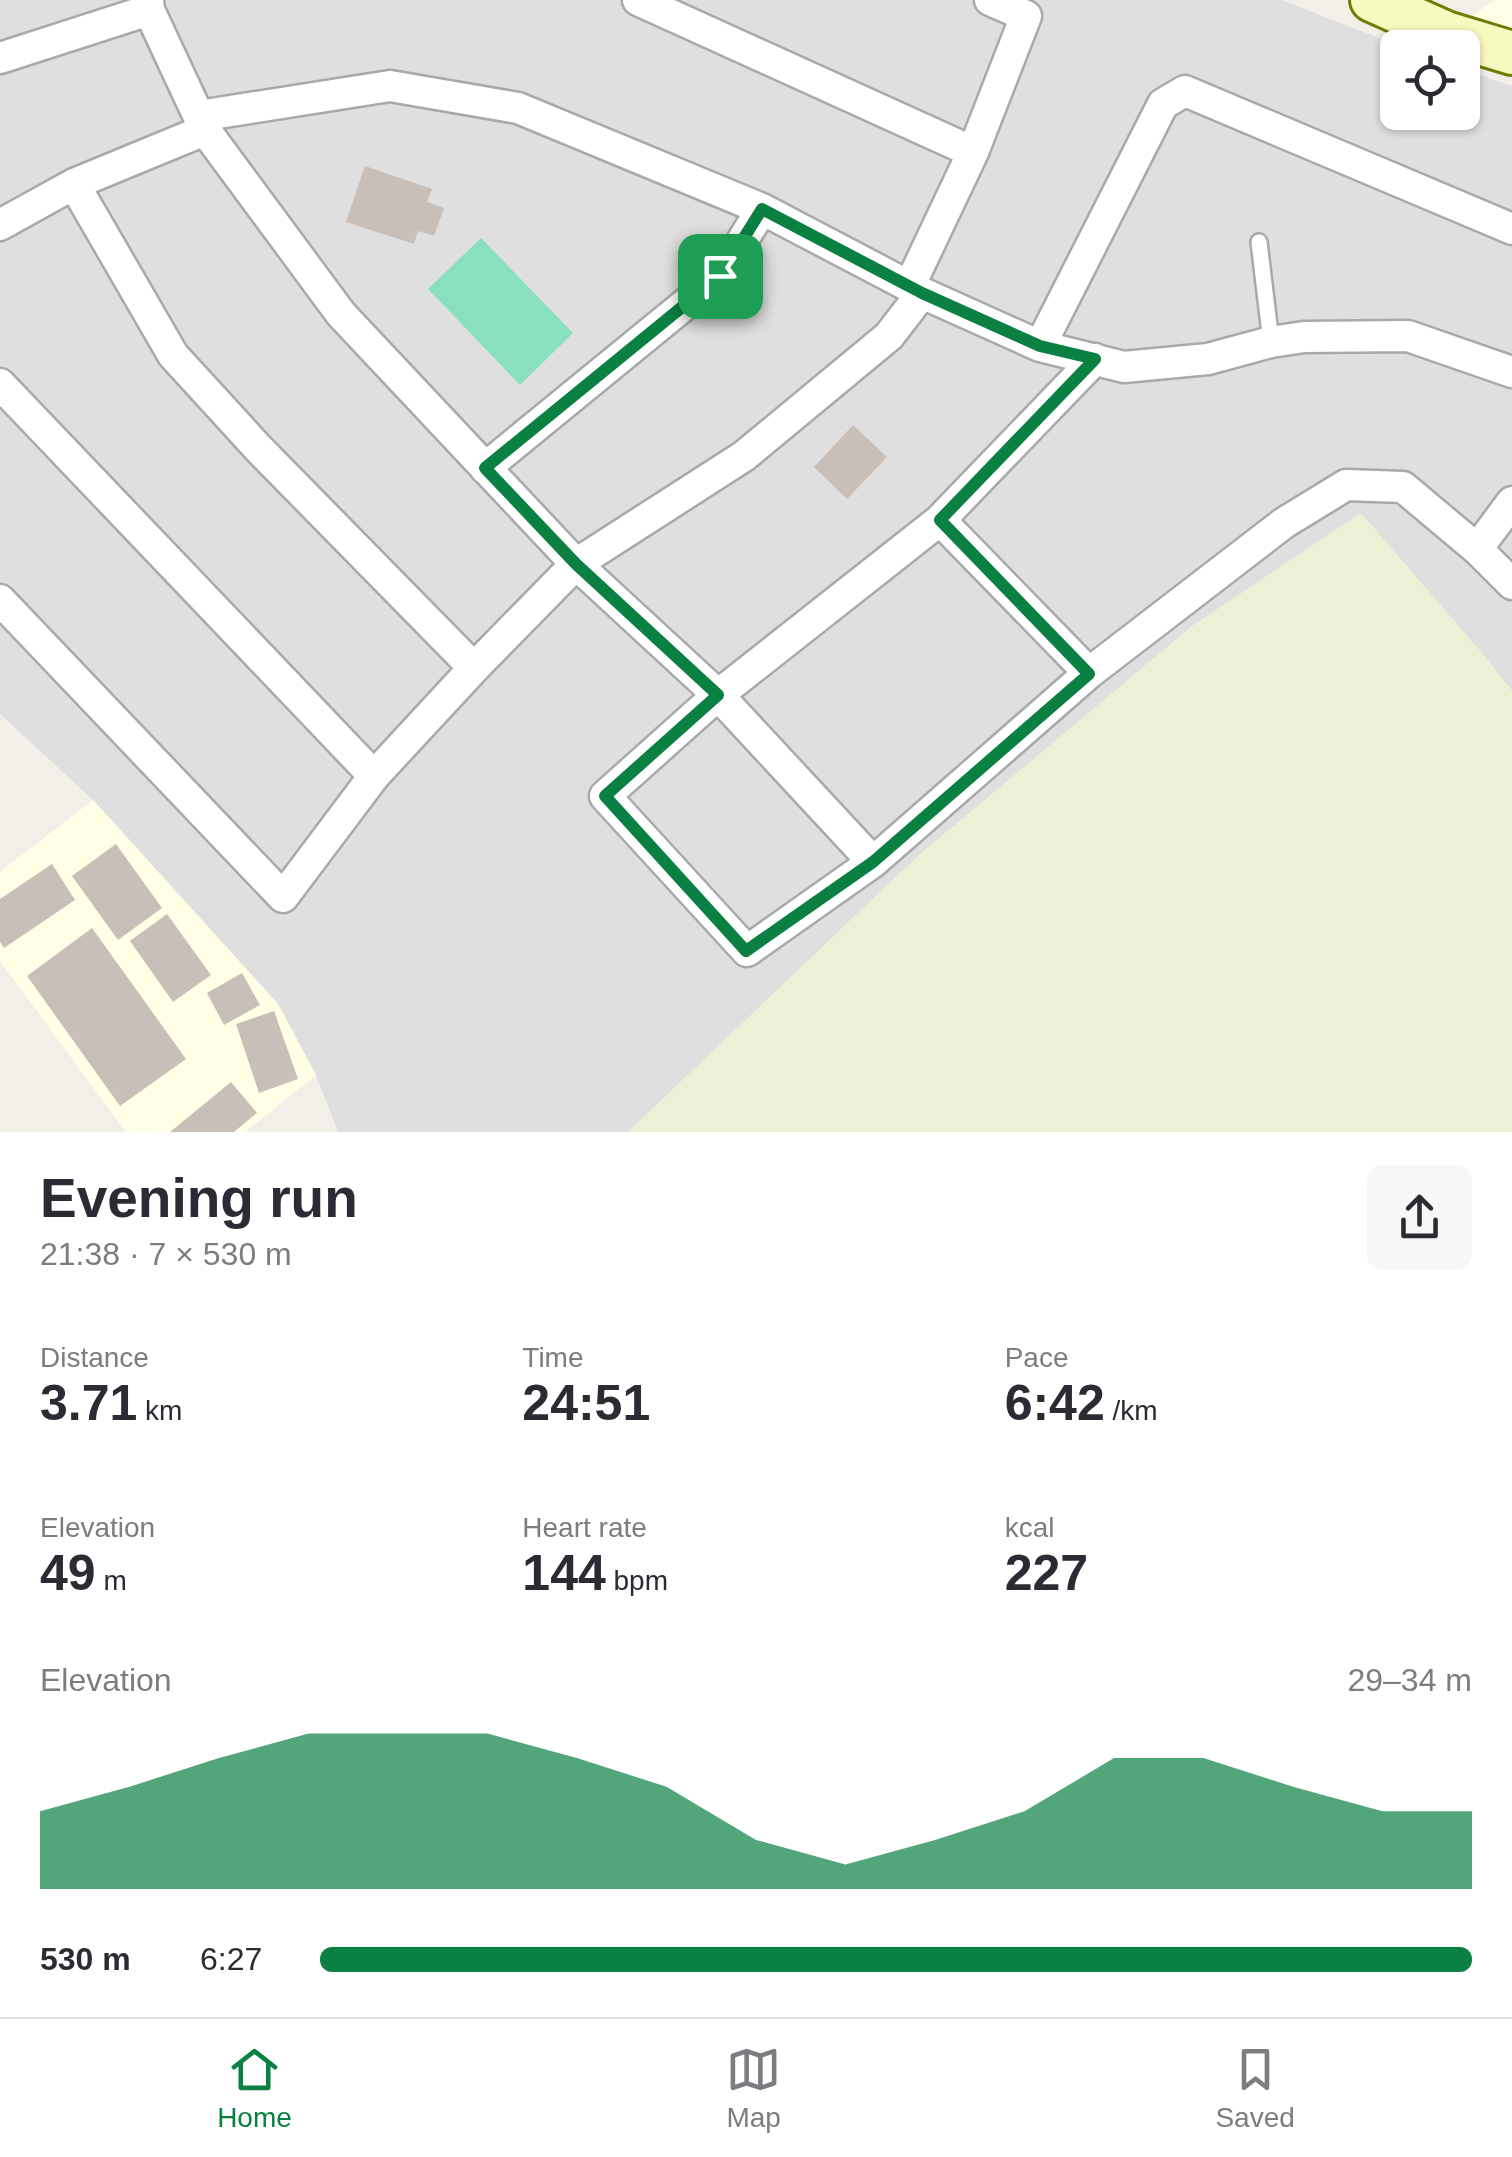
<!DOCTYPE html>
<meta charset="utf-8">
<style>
body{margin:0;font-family:Helvetica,sans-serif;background:#f7f7f7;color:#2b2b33;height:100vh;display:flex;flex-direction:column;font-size:38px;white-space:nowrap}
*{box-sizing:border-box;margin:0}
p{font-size:32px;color:#7c7c81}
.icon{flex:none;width:55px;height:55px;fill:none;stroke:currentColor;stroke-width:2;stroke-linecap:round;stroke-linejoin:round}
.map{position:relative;height:1132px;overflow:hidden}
.side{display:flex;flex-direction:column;background:#fff;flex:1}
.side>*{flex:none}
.controls{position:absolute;left:1380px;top:30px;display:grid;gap:20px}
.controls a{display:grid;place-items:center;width:100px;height:100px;border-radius:15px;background:#fff;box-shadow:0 2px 8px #0004;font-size:50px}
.pin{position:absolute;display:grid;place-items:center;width:85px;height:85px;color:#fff;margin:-42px;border-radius:20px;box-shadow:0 5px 15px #0006}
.round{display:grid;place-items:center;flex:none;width:105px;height:105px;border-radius:15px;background:#f7f7f7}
.headline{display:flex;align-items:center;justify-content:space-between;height:170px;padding:0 40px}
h1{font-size:55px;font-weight:700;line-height:75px}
.stats{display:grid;grid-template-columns:repeat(3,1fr);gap:15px;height:170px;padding:10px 40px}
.stats div{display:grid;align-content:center}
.stats b{font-size:50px;font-weight:700}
.stats small{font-size:28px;font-weight:400}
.stats p{font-size:28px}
.chart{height:280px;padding:20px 40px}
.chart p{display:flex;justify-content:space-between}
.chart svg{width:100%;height:180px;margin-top:10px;fill:#0b8043;opacity:.7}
ul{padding:0 40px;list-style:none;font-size:32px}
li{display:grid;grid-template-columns:160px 120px 1fr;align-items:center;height:75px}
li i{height:25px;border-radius:12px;background:#0b8043}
.tab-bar{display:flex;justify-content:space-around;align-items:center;height:140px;border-top:2px solid #e1e1e2;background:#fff;font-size:28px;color:#7c7c81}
.tab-bar a{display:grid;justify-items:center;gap:5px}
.tab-bar .current{color:#0b8043}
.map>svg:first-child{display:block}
.residential{fill:#e0dfdf}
.education{fill:#ffffe5}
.farmland{fill:#eef0d5}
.pitch{fill:#88e0be}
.building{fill:#c7bfb8}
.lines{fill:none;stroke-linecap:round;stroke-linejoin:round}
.lane-casing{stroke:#a9a9a9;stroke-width:20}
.street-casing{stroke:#a9a9a9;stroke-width:35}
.secondary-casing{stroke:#707d05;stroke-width:48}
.lane{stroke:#fff;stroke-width:15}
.street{stroke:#fff;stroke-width:30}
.secondary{stroke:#f7fabf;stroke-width:42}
.route-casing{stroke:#fff;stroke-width:20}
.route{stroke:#0b8043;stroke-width:12}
</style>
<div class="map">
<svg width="1512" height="1132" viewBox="0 0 1512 1132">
<rect width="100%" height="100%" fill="#f2efe9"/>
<!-- residential -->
<path class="residential" d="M0,0H1282L1402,47L1398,48V112H1462L1463,69L1512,86V691L1483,654L919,855L628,1132H338L316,1075L278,1004L93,800L0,714Z"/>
<!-- education -->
<path class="education" d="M1494,0H1512V31L1471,17Z
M93,800L278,1004L316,1075L245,1132H126L0,961V872Z"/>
<!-- farmland -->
<path class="farmland" d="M1361,513L1483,654L1512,691V1132H628L919,855L1192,626Z"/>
<!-- pitch -->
<path class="pitch" d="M481,238L573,333L520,385L428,289Z"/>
<!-- building -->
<path class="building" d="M365,166L432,189L427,202L444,208L434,236L418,231L414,244L346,222Z
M853,425L887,457L847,499L814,467Z
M116,844L162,908L118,940L72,876Z
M52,864L75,900L4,948L0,942V899Z
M167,914L211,975L173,1002L130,941Z
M92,928L186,1059L120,1106L27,976Z
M242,973L260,1005L224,1025L207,993Z
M274,1011L298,1079L259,1093L236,1024Z
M231,1082L257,1113L234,1132H170Z"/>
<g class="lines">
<!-- lane casing -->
<g class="lane-casing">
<path id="lane" d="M1259,242L1271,342"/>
</g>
<!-- street casing -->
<g class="street-casing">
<path id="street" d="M148,0L149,10L205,130L341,314L576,564L718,695L873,862
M638,0L973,152
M0,58L149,10
M199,116L390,86L518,108L762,209L922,293L1040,346L1124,367L1208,359L1271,342L1304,337L1408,336L1512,372
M74,184L173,355L258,448L474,668
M0,225L74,184L205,130
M910,285L973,152L1026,16L990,0
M1040,346L1163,104L1185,91L1512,229
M1095,359L940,520L718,695L605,796L747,951L873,862L1089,673L1284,523L1346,485L1403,487L1477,549L1512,584
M0,384L374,776
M485,468L721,275L762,209
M940,520L1089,673
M1477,549L1512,502
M0,600L283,897L374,776L474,668L576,564L744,456L889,336L922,293"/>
</g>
<!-- secondary casing -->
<g class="secondary-casing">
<path id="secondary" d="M1372,0L1446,33L1512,53"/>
</g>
<!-- lane -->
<use href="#lane" class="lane"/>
<!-- street -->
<use href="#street" class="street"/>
<!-- secondary -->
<use href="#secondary" class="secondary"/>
</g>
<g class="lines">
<!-- route casing -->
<g class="route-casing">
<path id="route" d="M762,209L922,293L1040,346L1095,359L940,520L1089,674L873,862L746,951L605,796L718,695L576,564L485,468L720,276Z"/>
</g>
<!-- route -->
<use href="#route" class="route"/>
</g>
</svg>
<div class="controls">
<a><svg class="icon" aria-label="locate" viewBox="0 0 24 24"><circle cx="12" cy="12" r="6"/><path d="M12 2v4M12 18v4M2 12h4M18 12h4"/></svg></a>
</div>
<div class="pin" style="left:720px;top:276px;background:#1e9e55"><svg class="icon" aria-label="arrive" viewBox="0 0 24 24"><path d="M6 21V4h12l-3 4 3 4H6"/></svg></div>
</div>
<section class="side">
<div class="headline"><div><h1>Evening run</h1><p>21:38 · 7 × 530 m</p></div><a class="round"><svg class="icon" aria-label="share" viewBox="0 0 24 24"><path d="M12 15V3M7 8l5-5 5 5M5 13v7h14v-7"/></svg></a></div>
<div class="stats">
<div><p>Distance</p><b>3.71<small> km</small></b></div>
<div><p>Time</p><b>24:51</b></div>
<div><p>Pace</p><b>6:42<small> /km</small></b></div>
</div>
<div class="stats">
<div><p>Elevation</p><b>49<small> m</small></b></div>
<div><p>Heart rate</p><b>144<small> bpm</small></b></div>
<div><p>kcal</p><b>227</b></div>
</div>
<div class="chart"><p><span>Elevation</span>29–34 m</p>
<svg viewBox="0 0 160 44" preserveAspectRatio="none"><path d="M0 44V25L10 19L20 12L30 6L40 6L50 6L60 12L70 19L80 32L90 38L100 32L110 25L120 12L130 12L140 19L150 25L160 25V44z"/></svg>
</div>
<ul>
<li><b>530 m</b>6:27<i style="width:100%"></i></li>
</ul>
</section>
<nav class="tab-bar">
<a class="current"><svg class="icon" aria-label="home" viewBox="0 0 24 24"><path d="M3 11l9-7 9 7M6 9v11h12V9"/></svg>Home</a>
<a><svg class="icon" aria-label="map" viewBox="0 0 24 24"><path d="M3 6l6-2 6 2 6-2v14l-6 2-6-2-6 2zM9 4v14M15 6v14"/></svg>Map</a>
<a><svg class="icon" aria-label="saved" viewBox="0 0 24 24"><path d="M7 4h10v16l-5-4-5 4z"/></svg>Saved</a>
</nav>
